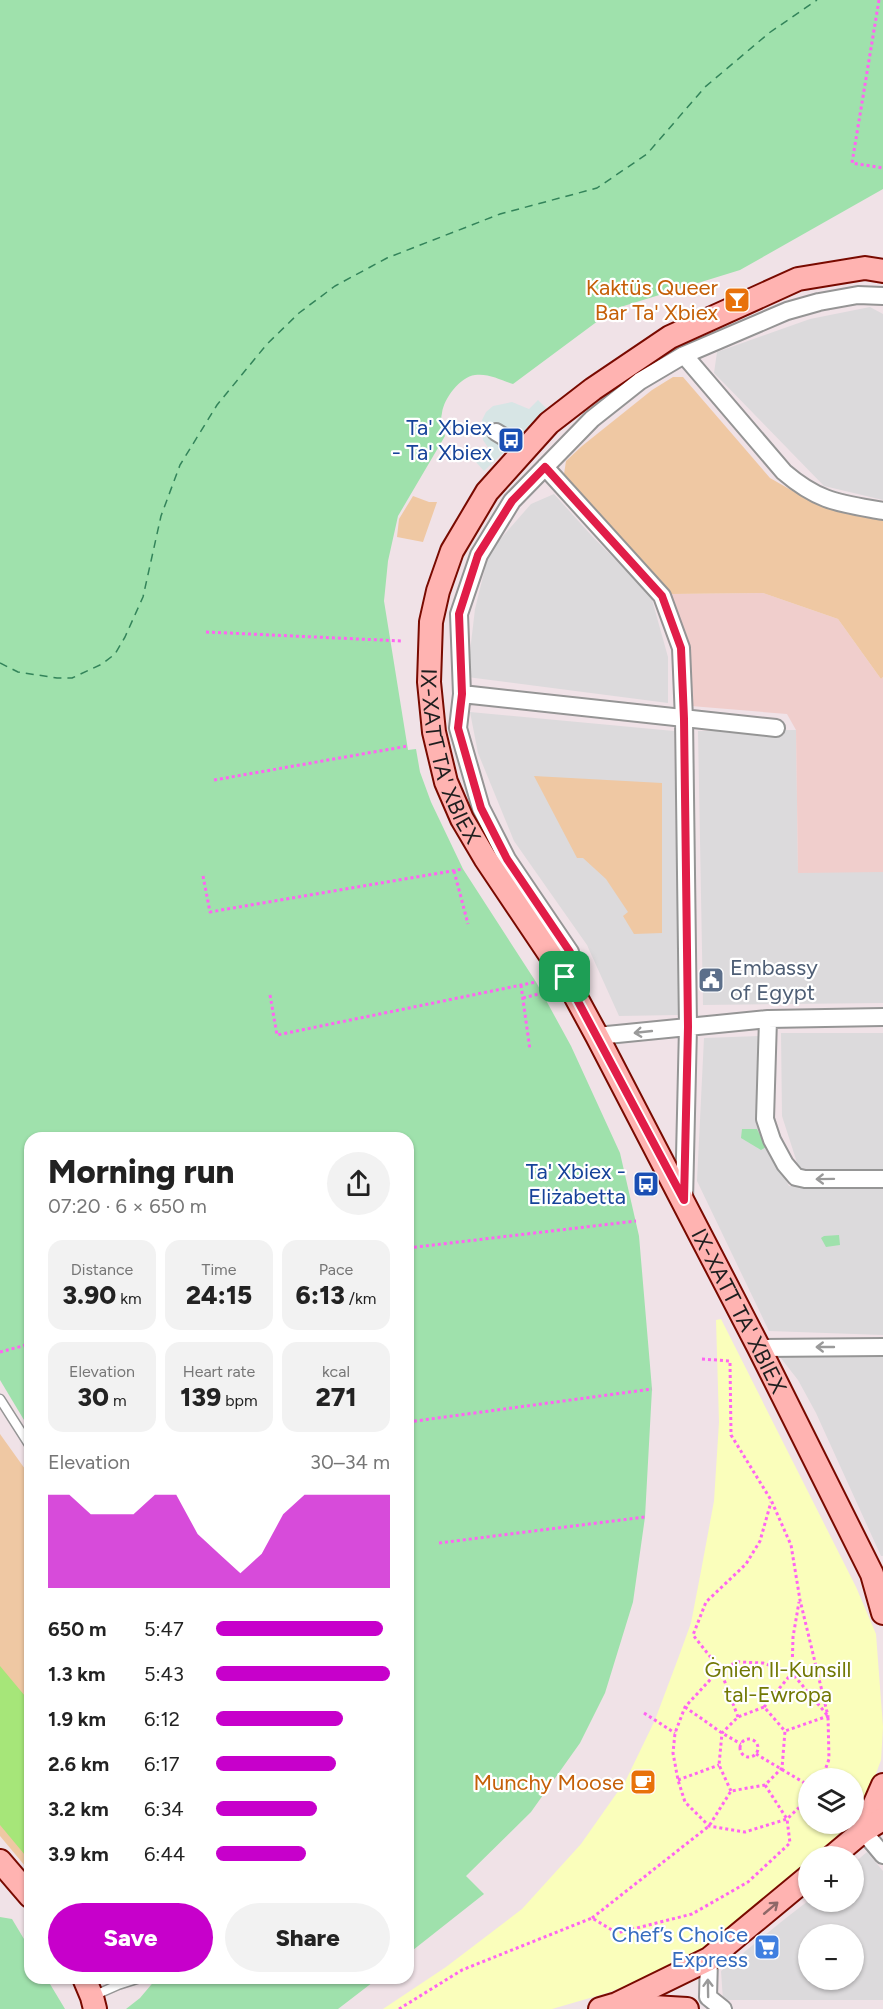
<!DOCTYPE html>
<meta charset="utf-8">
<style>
body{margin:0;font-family:Figtree,sans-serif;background:#f2f2f2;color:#222;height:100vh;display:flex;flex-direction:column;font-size:22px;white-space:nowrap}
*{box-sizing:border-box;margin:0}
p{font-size:20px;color:#767676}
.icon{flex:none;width:33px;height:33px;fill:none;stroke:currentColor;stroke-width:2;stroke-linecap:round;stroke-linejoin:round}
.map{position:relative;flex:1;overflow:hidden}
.details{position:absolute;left:24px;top:1132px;width:390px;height:852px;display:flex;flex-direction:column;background:#fff;border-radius:18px;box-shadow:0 2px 4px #0004}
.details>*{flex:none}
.tools{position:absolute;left:798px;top:1768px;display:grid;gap:12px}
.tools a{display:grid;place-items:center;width:66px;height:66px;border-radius:50%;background:#fff;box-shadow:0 2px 4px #0004;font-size:30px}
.pin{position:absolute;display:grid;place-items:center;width:51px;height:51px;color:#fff;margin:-26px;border-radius:12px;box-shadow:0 3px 9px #0006}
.round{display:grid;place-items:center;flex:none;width:63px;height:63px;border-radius:32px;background:#f2f2f2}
.headline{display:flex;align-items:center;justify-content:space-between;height:102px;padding:0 24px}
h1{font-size:33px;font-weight:800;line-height:45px}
.metrics{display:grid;grid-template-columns:repeat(3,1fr);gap:9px;height:102px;padding:6px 24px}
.metrics div{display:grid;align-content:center;border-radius:15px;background:#f2f2f2;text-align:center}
.metrics b{font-size:26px;font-weight:800}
.metrics small{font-size:16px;font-weight:400}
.metrics p{font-size:16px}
.chart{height:168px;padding:12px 24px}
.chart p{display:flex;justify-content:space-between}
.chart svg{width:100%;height:108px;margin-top:6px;fill:#c700cb;opacity:.7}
.primary-button{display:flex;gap:12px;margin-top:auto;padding:12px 24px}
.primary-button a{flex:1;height:69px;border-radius:36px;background:#c700cb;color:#fff;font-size:24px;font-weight:800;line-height:69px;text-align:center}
.primary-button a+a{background:#f2f2f2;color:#222}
ul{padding:0 24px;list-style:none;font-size:20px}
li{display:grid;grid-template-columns:96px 72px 1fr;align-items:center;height:45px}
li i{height:15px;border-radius:8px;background:#c700cb}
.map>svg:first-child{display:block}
.residential{fill:#dcdadc;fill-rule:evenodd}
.farmland{fill:#f0cecc}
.grass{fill:#efc8a3}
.park{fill:#fafebb}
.pitch{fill:#a6e679}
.plaza{fill:#d7e5e5}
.water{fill:#9fe1ac}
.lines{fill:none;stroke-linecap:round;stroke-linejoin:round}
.ferry{stroke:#33845a;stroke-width:1.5;stroke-dasharray:8 6;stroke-linecap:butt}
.lane-casing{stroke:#959595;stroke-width:11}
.street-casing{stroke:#959595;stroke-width:20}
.secondary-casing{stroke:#790a00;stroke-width:26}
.path{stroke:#ff64f2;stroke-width:3;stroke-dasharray:3 3;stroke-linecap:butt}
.lane{stroke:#fff;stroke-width:8}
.street{stroke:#fff;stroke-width:16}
.secondary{stroke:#ffb3b1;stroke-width:22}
.oneway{stroke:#9a9a9a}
.oneway2{stroke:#8e6868}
.route-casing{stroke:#fff;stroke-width:12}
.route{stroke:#e11d48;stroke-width:8}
.labels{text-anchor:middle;stroke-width:4.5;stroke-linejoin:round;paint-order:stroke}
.food-label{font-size:22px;fill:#c56008;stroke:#fff;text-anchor:end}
.transit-label{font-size:22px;fill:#164399;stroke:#fff;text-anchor:end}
.street-label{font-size:22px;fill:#1e1e1e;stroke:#fff}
.service-label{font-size:22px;fill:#4e5e75;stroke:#fff;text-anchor:start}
.park-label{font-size:22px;fill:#727904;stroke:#fff}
.shop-label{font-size:22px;fill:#366cbe;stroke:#fff;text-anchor:end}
</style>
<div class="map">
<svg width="883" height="2009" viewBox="0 0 883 2009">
<rect width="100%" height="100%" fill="#f0e2e7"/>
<!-- residential -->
<path class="residential" d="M870,307L883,314V500L824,486L714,373L717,352L810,319Z
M554,494L591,535L651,596L668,657V703L467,677L475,609L489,552L531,504Z
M470,712L674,731L679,1015L619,1016L587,945L514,841L478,753Z
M796,730L798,872H883V1003L703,1005L698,731Z
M781,1033H883V1169H799L782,1116Z
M759,1036L756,1124L789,1186L883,1187V1335L769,1331L697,1181L704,1038Z
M883,1354V1556H881L816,1413L798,1380L780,1357Z
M867,1852L883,1871V2000H723L721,1971L786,1918L808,1901L854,1902V1863ZM808,1935H854V1980H808Z"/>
<!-- farmland -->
<path class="farmland" d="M763,593L838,619L881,679L883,677V872L798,873L796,730L787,714L691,706L670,594Z"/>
<!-- grass -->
<path class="grass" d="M673,377H683L770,478L798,494L840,512L883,520V677L881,679L838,619L763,593L670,594L564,474L566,461L582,446L652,390Z
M413,496L429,502H437L423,542L397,537L399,519Z
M534,776L662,783V933L634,934L623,916L628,912L606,879L583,858H577Z
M0,1434L30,1476V1872L0,1836Z"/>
<!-- park -->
<path class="park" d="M721,1319L856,1587L876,1634L883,1727L881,1760L864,1806L854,1818V1779H808V1824H849L816,1857H808V1864L702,1951L648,1977L607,1993L552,2009H383L446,1967L522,1909L581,1844L626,1780L655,1720L679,1656L691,1623L701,1571L714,1501L719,1422L716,1320Z"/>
<!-- pitch -->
<path class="pitch" d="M0,1666L30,1702V1861L0,1825Z"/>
<!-- plaza -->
<path class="plaza" d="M538,400L548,410L484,471L475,461L489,449L483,440L482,431V420L486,412L493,406L512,402L529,409Z"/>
<!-- water -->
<path class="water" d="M0,0H883V189L740,270L614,309L513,384C501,380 488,373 475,375C460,377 444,398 442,413C440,421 442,428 445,436L398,516L388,561L384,601L408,750L416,749L420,772L431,802L463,869L536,982L571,1046L620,1153L639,1236L652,1389L645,1517L633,1602L605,1693L580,1743L531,1812L466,1876L484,1894L408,1954V1138H30V1430L0,1380Z
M742,1129H757L766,1147L761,1150L741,1138Z
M839,1235L840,1245L826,1247L821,1238L824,1236Z
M0,1917L12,1919L30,1949V1978L47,1979L65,2009H0Z
M156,1979V1978L377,1979L338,2009H126L140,1998Z"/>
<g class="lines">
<!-- ferry -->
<path class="ferry" d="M0,663L18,672L57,678H72L102,664L115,654L125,637L143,597L161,516L180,465L217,405L267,344L299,313L335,286L387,258L500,214L597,188L647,154L705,87L769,33L817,0"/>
<!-- lane casing -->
<g class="lane-casing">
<path id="lane" d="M0,1399L30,1446
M93,1996L118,1985L140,1978"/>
</g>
<!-- street casing -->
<g class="street-casing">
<path id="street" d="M684,355L784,472C819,502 839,503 883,511
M496,432L514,443L518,457
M545,467L662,596L681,648L684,719L688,1027L684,1200
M462,694L776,728
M565,977L572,960L570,952L507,859L481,808L458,728L462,694L459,614L479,555L512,501L592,419L640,381L684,355L787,311L819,302L858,295L883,296
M768,1019L765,1119L772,1140L785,1164L796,1177L805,1179H883
M597,1036L768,1019L883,1017
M759,1348L883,1347
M863,1831L883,1855
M709,1959L708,1997L723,2009"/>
</g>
<!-- secondary casing -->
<g class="secondary-casing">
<g id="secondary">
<path id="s1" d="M883,271L865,268L798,279L670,337L593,389L549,423L487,492L452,551L438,591L431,622L429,682L434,732L446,782L462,819L485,858L565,977L597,1036L759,1348L872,1574L883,1613"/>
<path d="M863,1831L883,1785"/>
<path d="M832,1857L863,1831L883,1819"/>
<path d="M0,1861L30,1896"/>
<path d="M84,1978L92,1997L95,2009"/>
<path d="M619,2005L687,2009"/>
<path d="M600,2009L617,2004L709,1959L808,1877"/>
</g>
</g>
<!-- path -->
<path class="path" d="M879,0L852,163L883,168
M206,632L402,641
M214,780L408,746
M454,871L468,924
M203,876L210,912L463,869
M521,985L530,1050
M270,995L277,1035L536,982
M523,998L542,993
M408,1248L636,1221
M0,1352L30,1344
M702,1359L730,1361L731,1435L771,1500L791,1545L800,1600L828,1716L785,1731
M408,1422L652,1389
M439,1543L645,1517
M685,1707L722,1733L741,1744
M764,1707L792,1673L793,1637L799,1602
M644,1713L675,1733
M738,1717L720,1669L693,1635L706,1602L746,1564L760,1541L771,1502
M740 1748a9 9 0 1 1 18 0a9 9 0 1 1-18 0Z
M756,1754L808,1785
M678,1780L719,1765
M808,1799L787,1819L745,1832L709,1826L685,1802L678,1780L673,1753L675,1733L685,1707L720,1669L738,1662L763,1663L792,1673L828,1716L829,1759L822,1779
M592,1918L709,1826L731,1791L765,1785L782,1768L785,1731L764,1707L738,1717L722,1733L719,1765L731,1791
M399,2009L462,1970L592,1918L617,1933L692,1914L748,1882L790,1843L787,1819L765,1785"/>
<!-- lane -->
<use href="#lane" class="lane"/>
<!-- street -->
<use href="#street" class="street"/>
<!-- secondary -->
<use href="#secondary" class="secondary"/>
</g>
<!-- one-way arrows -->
<defs><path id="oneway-shaft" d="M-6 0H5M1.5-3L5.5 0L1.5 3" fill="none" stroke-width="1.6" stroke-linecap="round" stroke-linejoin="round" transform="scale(1.5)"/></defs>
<g class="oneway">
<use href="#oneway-shaft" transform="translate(643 1032) rotate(174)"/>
<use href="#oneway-shaft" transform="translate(825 1179) rotate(179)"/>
<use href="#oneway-shaft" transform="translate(825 1347) rotate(180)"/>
<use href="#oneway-shaft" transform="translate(708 1988) rotate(-91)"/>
</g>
<use class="oneway2" href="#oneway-shaft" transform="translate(771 1908) rotate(-40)"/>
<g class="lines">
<!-- route casing -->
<g class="route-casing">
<path id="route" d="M545,467L662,596L681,648L684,719L688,1027L684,1200L565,977L572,960L570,952L507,859L481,808L458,728L462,694L459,614L478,555L512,501Z"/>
</g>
<!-- route -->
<use href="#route" class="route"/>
</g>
<!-- icons -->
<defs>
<g id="bar-square" transform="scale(1.35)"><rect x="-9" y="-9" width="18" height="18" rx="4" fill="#e8710a" stroke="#fff"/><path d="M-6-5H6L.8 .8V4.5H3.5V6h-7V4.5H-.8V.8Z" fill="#fff"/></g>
<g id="bus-square" transform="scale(1.35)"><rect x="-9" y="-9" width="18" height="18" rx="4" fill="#1a4fb4" stroke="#fff"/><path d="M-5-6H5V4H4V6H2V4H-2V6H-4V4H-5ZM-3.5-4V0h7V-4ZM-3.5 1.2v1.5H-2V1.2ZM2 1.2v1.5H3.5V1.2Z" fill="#fff"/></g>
<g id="civic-square" transform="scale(1.35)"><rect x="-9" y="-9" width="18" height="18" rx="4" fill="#5c6f8a" stroke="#fff"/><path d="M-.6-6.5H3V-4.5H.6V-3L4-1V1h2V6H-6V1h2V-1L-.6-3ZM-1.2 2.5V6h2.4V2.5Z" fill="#fff"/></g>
<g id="cafe-square" transform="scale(1.35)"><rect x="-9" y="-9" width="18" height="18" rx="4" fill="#e8710a" stroke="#fff"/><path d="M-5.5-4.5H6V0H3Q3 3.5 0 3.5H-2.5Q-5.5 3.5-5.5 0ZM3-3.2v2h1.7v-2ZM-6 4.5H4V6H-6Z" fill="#fff"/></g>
<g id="supermarket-square" transform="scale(1.35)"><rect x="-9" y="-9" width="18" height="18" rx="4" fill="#3f7fe0" stroke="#fff"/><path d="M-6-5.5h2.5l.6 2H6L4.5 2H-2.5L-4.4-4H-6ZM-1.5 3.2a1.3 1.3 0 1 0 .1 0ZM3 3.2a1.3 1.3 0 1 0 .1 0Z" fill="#fff"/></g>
</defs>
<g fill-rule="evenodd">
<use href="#bar-square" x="737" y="300"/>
<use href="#bus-square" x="511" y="440"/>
<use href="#civic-square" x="711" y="980"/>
<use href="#bus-square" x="646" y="1184"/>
<use href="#cafe-square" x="643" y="1782"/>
<use href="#supermarket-square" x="767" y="1947"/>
</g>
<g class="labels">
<!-- food labels -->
<g class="food-label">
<text x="718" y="295">Kaktüs Queer<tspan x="718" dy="25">Bar Ta' Xbiex</tspan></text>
<text x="624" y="1790">Munchy Moose</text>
</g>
<!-- transit labels -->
<g class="transit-label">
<text x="492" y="435">Ta' Xbiex<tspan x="492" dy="25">- Ta' Xbiex</tspan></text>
<text x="626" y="1179">Ta' Xbiex -<tspan x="626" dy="25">Eliżabetta</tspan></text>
</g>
<!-- street labels -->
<g class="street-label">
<text dy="8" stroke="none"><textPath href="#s1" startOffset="748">IX-XATT TA' XBIEX</textPath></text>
<text dy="8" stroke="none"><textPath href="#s1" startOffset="1378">IX-XATT TA' XBIEX</textPath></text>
</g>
<!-- service labels -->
<g class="service-label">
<text x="730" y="975">Embassy<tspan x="730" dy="25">of Egypt</tspan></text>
</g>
<!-- park labels -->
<g class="park-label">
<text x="778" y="1677">Ġnien Il-Kunsill<tspan x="778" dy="25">tal-Ewropa</tspan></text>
</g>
<!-- shop labels -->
<g class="shop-label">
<text x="748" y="1942">Chef’s Choice<tspan x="748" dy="25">Express</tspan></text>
</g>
</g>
</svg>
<div class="tools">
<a><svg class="icon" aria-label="layers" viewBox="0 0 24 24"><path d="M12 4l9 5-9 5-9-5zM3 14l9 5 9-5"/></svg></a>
<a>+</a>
<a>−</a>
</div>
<div class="pin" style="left:565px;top:977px;background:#1e9e55"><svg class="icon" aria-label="arrive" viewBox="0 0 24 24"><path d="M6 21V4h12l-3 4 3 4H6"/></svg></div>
<section class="details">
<div class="headline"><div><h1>Morning run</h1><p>07:20 · 6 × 650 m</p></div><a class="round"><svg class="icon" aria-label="share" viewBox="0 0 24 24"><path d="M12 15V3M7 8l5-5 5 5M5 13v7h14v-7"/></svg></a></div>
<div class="metrics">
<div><p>Distance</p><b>3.90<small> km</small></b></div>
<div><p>Time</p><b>24:15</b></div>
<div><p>Pace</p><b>6:13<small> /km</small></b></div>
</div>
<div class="metrics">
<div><p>Elevation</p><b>30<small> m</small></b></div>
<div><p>Heart rate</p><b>139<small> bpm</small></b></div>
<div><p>kcal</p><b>271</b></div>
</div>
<div class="chart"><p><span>Elevation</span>30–34 m</p>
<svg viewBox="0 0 160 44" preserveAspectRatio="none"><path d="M0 44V6L10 6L20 14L30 14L40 14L50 6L60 6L70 22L80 30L90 38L100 30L110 14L120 6L130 6L140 6L150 6L160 6V44z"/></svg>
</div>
<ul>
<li><b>650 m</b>5:47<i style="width:96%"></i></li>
<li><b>1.3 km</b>5:43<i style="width:100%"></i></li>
<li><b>1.9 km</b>6:12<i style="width:73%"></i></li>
<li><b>2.6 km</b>6:17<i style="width:69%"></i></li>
<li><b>3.2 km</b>6:34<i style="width:58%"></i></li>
<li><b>3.9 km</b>6:44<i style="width:52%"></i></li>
</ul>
<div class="primary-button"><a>Save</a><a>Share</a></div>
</section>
</div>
